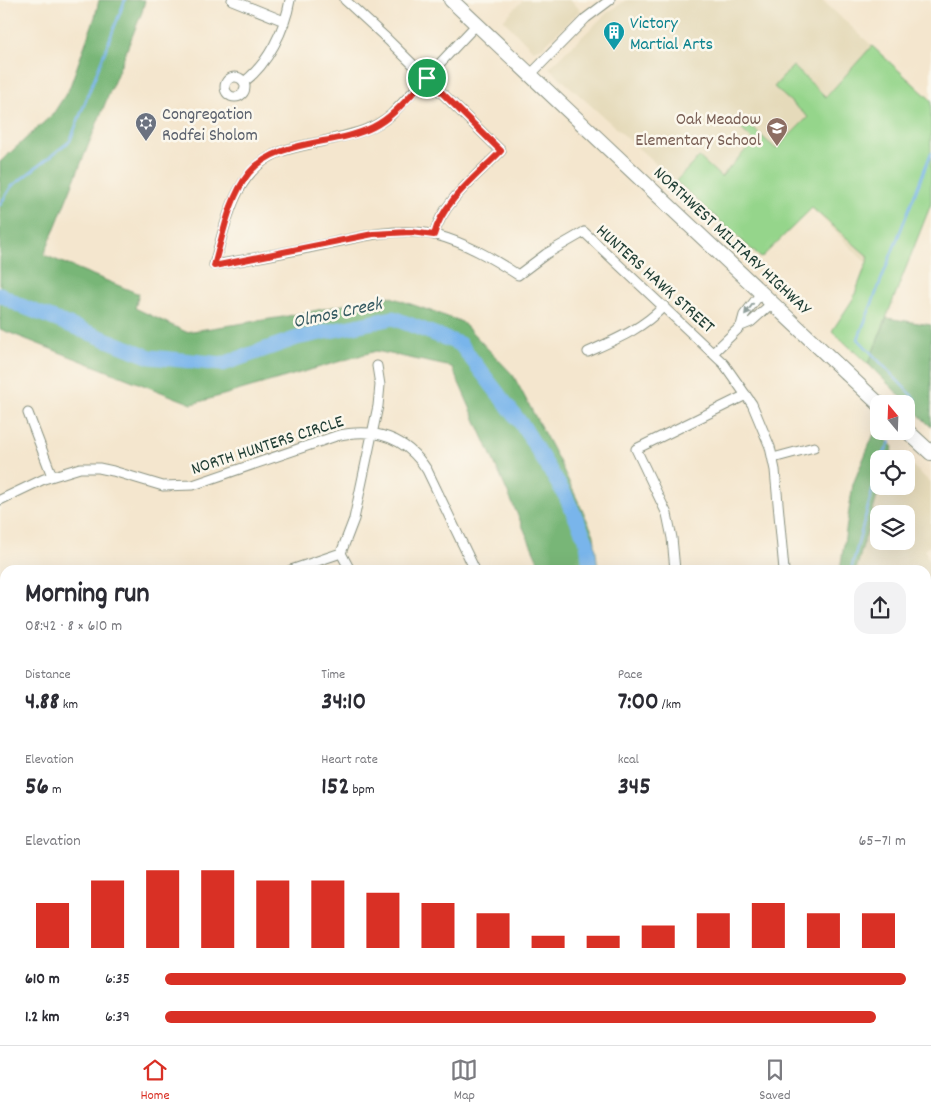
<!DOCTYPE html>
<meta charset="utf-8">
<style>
body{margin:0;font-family:Dekko,sans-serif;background:#f2f2f3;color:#2b2b33;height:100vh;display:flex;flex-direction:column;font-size:19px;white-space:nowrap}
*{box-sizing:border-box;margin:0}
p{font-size:16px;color:#7c7c81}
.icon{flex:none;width:28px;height:28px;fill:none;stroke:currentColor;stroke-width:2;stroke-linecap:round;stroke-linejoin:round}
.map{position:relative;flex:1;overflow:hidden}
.details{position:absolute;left:0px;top:565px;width:931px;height:480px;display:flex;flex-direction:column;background:#fff;border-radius:15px 15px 0 0;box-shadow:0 5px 20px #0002}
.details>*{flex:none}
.needle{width:32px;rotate:341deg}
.tools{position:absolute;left:870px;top:395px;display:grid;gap:10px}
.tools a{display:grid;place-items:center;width:45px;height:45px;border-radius:10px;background:#fff;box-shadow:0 5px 20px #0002;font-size:25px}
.pin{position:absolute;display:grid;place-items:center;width:42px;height:42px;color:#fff;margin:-21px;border:2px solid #fff;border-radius:50%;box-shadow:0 1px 5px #0007}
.round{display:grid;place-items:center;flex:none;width:52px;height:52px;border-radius:15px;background:#f2f2f3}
.overview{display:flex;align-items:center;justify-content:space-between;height:85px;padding:0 25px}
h1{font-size:28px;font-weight:800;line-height:38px}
.figures{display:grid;grid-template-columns:repeat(3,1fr);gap:8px;height:85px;padding:5px 25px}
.figures div{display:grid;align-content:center}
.figures b{font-size:25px;font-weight:800}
.figures small{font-size:14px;font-weight:400}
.figures p{font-size:14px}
.chart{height:140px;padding:10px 25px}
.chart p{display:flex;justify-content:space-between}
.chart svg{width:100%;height:90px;margin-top:5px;stroke:#d93025;stroke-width:6}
ul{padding:0 25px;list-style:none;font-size:16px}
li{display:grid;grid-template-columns:80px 60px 1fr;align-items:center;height:38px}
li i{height:12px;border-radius:6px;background:#d93025}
.tab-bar{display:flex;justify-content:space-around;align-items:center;height:70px;border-top:1px solid #e1e1e2;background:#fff;font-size:14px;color:#7c7c81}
.tab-bar a{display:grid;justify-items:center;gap:2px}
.tab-bar .on{color:#d93025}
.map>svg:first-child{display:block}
.built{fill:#e5daba;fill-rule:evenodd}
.green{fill:#95d58b;stroke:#5a8960}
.forest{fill:#78b677;stroke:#4c7a56}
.water{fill:#79b5eb;stroke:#4c7990}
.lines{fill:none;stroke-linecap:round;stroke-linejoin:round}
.stream{stroke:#79b5eb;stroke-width:2.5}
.river{stroke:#79b5eb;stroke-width:15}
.street-casing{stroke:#8a9281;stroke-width:11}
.secondary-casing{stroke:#8a9281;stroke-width:14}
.primary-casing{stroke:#8a9281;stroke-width:16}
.street{stroke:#fff;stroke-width:9}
.secondary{stroke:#fff;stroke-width:12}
.primary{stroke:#fff;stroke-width:14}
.oneway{fill:#8f9e9a}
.route-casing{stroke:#fff;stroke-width:10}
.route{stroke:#d93025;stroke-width:6}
.labels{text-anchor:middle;stroke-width:5;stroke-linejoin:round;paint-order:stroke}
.culture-label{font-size:18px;fill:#0d838f;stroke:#fbf7ec;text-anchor:start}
.worship-label{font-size:18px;fill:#5b616d;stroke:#fbf7ec;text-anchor:start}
.education-label{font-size:18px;fill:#785e54;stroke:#fbf7ec;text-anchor:end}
.street-label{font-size:18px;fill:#1f3d34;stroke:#fbf7ec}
.water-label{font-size:19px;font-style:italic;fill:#365b62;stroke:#fbf7ec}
</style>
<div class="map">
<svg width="931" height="1045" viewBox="0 0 931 1045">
<rect width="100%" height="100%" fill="#fbf7ec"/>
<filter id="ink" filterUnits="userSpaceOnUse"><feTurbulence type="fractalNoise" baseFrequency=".02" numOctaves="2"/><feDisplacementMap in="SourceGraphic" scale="10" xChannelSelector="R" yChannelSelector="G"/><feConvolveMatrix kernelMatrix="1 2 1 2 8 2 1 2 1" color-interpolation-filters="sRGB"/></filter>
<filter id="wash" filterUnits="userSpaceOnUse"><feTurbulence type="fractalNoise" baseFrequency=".0096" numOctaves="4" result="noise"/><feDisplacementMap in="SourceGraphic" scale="20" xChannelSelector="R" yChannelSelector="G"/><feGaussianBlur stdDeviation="1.12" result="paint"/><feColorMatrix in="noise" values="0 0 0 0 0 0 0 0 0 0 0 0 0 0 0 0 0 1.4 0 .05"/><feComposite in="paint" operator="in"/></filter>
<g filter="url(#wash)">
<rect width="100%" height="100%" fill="#f4e6ce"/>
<!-- built -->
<path class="built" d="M523,0H571L580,10L543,47L533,50L503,20Z
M626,0H822L931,100V113L867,264L812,208L761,258L549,68L607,13Z
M906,460L931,483V544L925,550L931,566V580L926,587V570H856L880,486H906ZM879,514H906V541H879Z"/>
<!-- green -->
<path class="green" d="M872,46L931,100V204L868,364L832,331L853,299L869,257L812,208L761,258L676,181L699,157L721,177L754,141L739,127L745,121L776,149L808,117L774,87L793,66L826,97Z"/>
<!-- forest -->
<path class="forest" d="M99,0H145L142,12L44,255L139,294L135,308L186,332L283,317L388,296L462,322L513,375L559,461L594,535L598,570H542L452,367L376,351L192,404L0,329V162L53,114L69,89L95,17Z
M887,318L931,325V427L868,364Z
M876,429L893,447L889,459H879V486H880L856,570H840L853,484Z
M931,580V642L926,647V587Z
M926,695L931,699V835L926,832Z
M931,953V1028L926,1022V959Z
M589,1040H793L787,1045H587Z"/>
<!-- water -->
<path class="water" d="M927,831L931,835V844L929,847L931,851V887L926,888Z"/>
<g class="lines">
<!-- stream -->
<path class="stream" d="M0,205L11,187L70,141L125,0
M911,408L916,400L858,339L931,153
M881,459L890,442
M851,570L879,466"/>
<!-- river -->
<path class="river" d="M0,294L19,305L150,357L223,364L297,338L393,318L460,344L523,426L565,495L587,542L590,570
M926,962L931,963"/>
</g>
</g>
<g filter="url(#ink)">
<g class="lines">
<!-- street casing -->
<g class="street-casing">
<path id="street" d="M232,0L284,21
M345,0L384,36L501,151C478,175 442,202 434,235
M477,24L391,115C371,131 353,134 328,140C313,144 295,146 280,152C234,170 226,223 214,265C245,260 276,254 308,248C349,240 393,225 436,235C466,243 492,258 518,275L546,254L584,232L724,364L752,404L770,447L775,470L784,570
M531,74L586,18L610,0
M225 87a10 10 0 1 1 20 0a10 10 0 1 1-20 0Z
M244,82C268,64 285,29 290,0
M741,326L744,315L761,293
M588,352C617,339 642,329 664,306
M713,353L741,326L751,322L772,303
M28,413L52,476
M773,458L814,447
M0,500L44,479L80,468H99L113,471L163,486L193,485L336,436C374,427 406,437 427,470L475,570
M341,553L354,519L378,406L380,385L377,366
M341,553L350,570
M291,570L341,553
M675,570L672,538L667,514L636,449L746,395
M0,636L5,630
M0,839L5,838
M0,947H5
M341,1040L354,1045
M201,1045L214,1040"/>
</g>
<!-- secondary casing -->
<g class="secondary-casing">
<path id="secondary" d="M926,945L931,941
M806,1045L812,1040"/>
</g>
<!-- primary casing -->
<g class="primary-casing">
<path id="primary" d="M451,0L879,404
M906,430L931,453"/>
</g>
<!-- street -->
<use href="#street" class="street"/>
<!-- secondary -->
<use href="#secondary" class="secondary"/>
<!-- primary -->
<use href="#primary" class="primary"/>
</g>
<!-- one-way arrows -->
<defs><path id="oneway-solid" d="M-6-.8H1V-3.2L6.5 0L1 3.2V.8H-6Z" transform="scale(1.25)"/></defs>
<use class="oneway" href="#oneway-solid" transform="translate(749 309) rotate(127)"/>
</g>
<g class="lines" filter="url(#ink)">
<!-- route casing -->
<g class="route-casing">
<path id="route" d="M427,78L501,151C478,175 442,202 434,235L411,232L373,234L214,266C223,235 229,198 249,173C278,138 336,146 373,127C395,116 411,94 427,78Z"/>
</g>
<!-- route -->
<use href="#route" class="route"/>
</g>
<!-- icons -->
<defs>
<g id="building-pin" transform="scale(1.125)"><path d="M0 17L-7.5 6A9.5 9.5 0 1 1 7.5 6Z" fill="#0f9aa8" stroke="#fbf7ec"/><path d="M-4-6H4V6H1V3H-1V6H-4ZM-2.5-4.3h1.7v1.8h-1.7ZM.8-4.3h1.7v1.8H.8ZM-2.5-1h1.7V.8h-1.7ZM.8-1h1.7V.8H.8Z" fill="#fff"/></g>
<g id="synagogue-pin" transform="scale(1.125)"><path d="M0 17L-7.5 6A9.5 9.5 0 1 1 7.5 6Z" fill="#6b7280" stroke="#fbf7ec"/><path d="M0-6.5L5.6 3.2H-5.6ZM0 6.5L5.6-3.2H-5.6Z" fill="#fff"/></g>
<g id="school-pin" transform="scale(1.125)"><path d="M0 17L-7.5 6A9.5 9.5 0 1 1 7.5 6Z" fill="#8d6e63" stroke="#fbf7ec"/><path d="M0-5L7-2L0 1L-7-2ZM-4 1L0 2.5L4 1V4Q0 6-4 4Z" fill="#fff"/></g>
</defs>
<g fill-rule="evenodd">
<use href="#building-pin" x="614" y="32"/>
<use href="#synagogue-pin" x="146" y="123"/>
<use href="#school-pin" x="777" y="128"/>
</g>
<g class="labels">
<!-- culture labels -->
<g class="culture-label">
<text x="630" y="28">Victory<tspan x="630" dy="21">Martial Arts</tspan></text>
</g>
<!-- worship labels -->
<g class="worship-label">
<text x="162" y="119">Congregation<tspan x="162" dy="21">Rodfei Sholom</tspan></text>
</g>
<!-- education labels -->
<g class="education-label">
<text x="761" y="124">Oak Meadow<tspan x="761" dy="21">Elementary School</tspan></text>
</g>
<!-- street labels -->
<g class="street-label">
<text transform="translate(733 240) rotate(43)" y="6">NORTHWEST MILITARY HIGHWAY</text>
<text transform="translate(656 278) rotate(42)" y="6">HUNTERS HAWK STREET</text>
<text transform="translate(267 444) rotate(-18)" y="6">NORTH HUNTERS CIRCLE</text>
</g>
<!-- water labels -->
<g class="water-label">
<text transform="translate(337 311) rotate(-12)" y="7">Olmos Creek</text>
</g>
</g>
</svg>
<div class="tools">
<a><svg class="needle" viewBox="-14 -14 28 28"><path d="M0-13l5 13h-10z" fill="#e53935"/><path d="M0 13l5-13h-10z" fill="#7c7c81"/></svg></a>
<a><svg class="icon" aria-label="locate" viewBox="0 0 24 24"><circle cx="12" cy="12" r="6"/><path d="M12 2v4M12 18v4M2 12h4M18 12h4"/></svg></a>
<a><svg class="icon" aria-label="layers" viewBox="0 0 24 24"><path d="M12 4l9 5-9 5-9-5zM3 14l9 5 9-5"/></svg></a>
</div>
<div class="pin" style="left:427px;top:78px;background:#1e9e55"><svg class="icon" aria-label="arrive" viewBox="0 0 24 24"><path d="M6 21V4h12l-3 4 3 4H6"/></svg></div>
<section class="details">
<div class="overview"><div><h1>Morning run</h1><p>08:42 · 8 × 610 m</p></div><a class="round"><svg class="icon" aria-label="share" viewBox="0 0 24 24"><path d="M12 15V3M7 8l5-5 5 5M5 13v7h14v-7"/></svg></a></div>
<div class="figures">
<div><p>Distance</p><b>4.88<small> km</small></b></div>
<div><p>Time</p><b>34:10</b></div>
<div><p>Pace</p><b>7:00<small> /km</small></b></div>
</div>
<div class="figures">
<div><p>Elevation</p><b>56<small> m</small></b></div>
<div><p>Heart rate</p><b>152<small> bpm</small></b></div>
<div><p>kcal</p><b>345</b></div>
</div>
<div class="chart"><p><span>Elevation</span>65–71 m</p>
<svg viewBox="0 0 160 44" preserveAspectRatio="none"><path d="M5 44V22M15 44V11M25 44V6M35 44V6M45 44V11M55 44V11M65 44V17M75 44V22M85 44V27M95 44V38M105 44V38M115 44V33M125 44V27M135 44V22M145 44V27M155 44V27"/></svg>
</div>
<ul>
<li><b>610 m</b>6:35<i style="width:100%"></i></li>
<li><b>1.2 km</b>6:39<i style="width:96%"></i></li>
</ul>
</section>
</div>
<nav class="tab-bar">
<a class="on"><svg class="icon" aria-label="home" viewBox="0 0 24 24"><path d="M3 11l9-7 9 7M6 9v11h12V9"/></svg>Home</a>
<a><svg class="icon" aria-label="map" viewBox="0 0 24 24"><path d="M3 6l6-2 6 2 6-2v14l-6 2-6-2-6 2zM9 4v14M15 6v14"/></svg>Map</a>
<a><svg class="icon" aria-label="saved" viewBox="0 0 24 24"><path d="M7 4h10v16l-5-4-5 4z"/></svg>Saved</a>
</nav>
